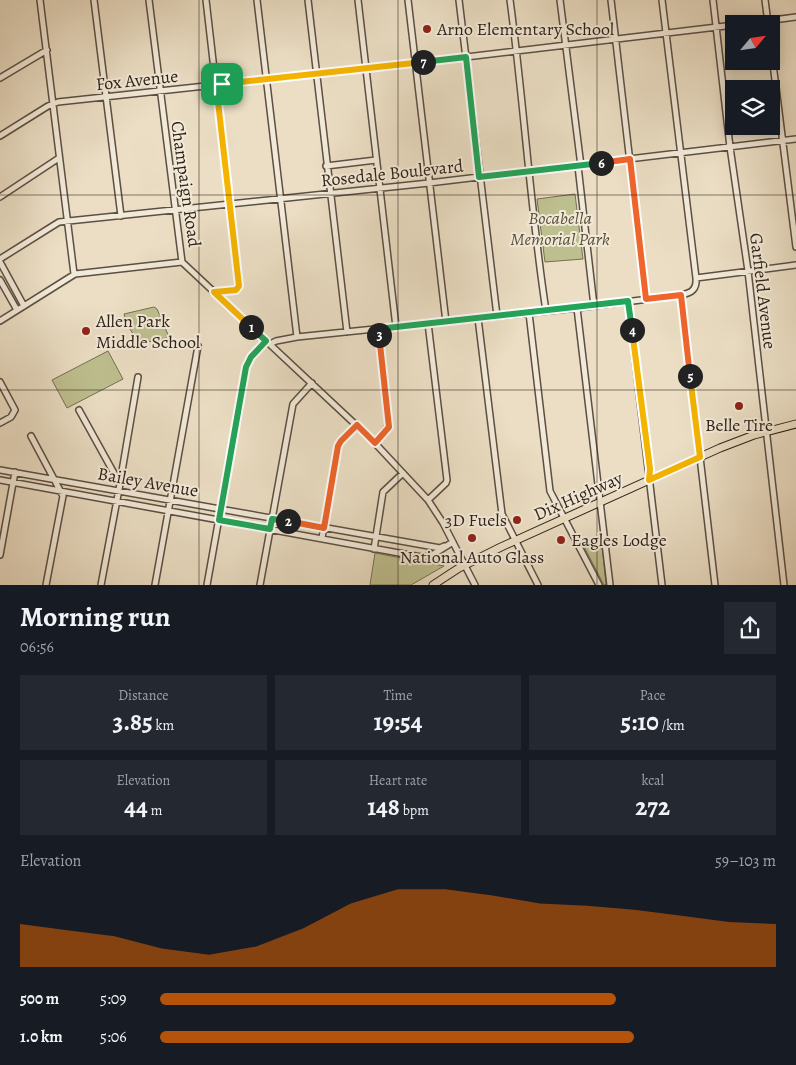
<!DOCTYPE html>
<meta charset="utf-8">
<style>
body{margin:0;font-family:Alegreya,serif;background:#242831;color:#f1f3f6;height:100vh;display:flex;flex-direction:column;font-size:19px;white-space:nowrap}
*{box-sizing:border-box;margin:0}
p{font-size:16px;color:#9ea1a6}
.icon{flex:none;width:28px;height:28px;fill:none;stroke:currentColor;stroke-width:2;stroke-linecap:round;stroke-linejoin:round}
.map{position:relative;height:585px;overflow:hidden}
.drawer{display:flex;flex-direction:column;background:#171b24;flex:1}
.drawer>*{flex:none}
.needle{width:32px;rotate:61deg}
.tools{position:absolute;left:725px;top:15px;display:grid;gap:10px}
.tools a{display:grid;place-items:center;width:55px;height:55px;border-radius:0px;background:#171b24;box-shadow:0 2px 12px #0003;font-size:25px}
.pin{position:absolute;display:grid;place-items:center;width:42px;height:42px;color:#fff;margin:-21px;border-radius:10px;box-shadow:0 2px 8px #0006}
.km{position:absolute;width:25px;height:25px;margin:-12px;border-radius:50%;background:#222;color:#fff;font-size:14px;line-height:25px;text-align:center}
.round{display:grid;place-items:center;flex:none;width:52px;height:52px;border-radius:0px;background:#242831}
.head{display:flex;align-items:center;justify-content:space-between;height:85px;padding:0 20px}
h1{font-size:28px;font-weight:700;line-height:38px}
.stats{display:grid;grid-template-columns:repeat(3,1fr);gap:8px;height:85px;padding:5px 20px}
.stats div{display:grid;align-content:center;border-radius:0px;background:#242831;text-align:center}
.stats b{font-size:25px;font-weight:700}
.stats small{font-size:14px;font-weight:400}
.stats p{font-size:14px}
.chart{height:140px;padding:10px 20px}
.chart p{display:flex;justify-content:space-between}
.chart svg{width:100%;height:90px;margin-top:5px;fill:#b45309;opacity:.7}
ul{padding:0 20px;list-style:none;font-size:16px}
li{display:grid;grid-template-columns:80px 60px 1fr;align-items:center;height:38px}
li i{height:12px;border-radius:6px;background:#b45309}
.map>svg:first-child{display:block}
.green{fill:#bebf8f;stroke:#766f52}
.lines{fill:none;stroke-linecap:round;stroke-linejoin:round}
.minor-casing{stroke:#5d4f42;stroke-width:8}
.major-casing{stroke:#2e1f16;stroke-width:9}
.minor{stroke:#f2ead9;stroke-width:5}
.major{stroke:#ebdec4;stroke-width:7}
.split-1-casing{stroke:#fff;stroke-width:10}
.split-2-casing{stroke:#fff;stroke-width:10}
.split-3-casing{stroke:#fff;stroke-width:10}
.split-4-casing{stroke:#fff;stroke-width:10}
.split-5-casing{stroke:#fff;stroke-width:10}
.split-6-casing{stroke:#fff;stroke-width:10}
.split-7-casing{stroke:#fff;stroke-width:10}
.split-8-casing{stroke:#fff;stroke-width:10}
.split-1{stroke:#f5b400;stroke-width:6}
.split-2{stroke:#22a559;stroke-width:6}
.split-3{stroke:#f0652b;stroke-width:6}
.split-4{stroke:#22a559;stroke-width:6}
.split-5{stroke:#f5b400;stroke-width:6}
.split-6{stroke:#f0652b;stroke-width:6}
.split-7{stroke:#22a559;stroke-width:6}
.split-8{stroke:#f5b400;stroke-width:6}
.grid{fill:none;stroke:#2e1f16;stroke-width:1;stroke-opacity:0.55}
.poi-dot{fill:#8f2418;stroke:#f2ead9;stroke-width:2}
.labels{text-anchor:middle;stroke-width:4;stroke-linejoin:round;paint-order:stroke}
.poi-label{font-size:18px;fill:#2e1f16;stroke:#f2ead9;text-anchor:start}
.street-label{font-size:18px;fill:#2e1f16;stroke:#f2ead9}
.park-label{font-size:18px;font-style:italic;fill:#594f3a;stroke:#f2ead9}
</style>
<div class="map">
<svg width="796" height="585" viewBox="0 0 796 585">
<rect width="100%" height="100%" fill="#ebdec4"/>
<filter id="stains"><feTurbulence type="fractalNoise" baseFrequency=".004" numOctaves="4"/><feColorMatrix values="0 0 0 0 .2 0 0 0 0 .09 0 0 0 0 .02 0 0 0 .5 -.17"/></filter>
<radialGradient id="worn" r=".72"><stop offset=".6" stop-color="#630" stop-opacity="0"/><stop offset="1" stop-color="#630" stop-opacity=".3"/></radialGradient>
<!-- green -->
<path class="green" d="M575,194L583,259L545,262L537,199Z
M154,307L157,309L169,337C144,347 131,340 124,314Z
M108,351L123,379L67,408L52,380Z
M601,535L606,584L605,585H604L582,543Z
M375,553L444,566L411,585H370Z"/>
<g class="lines">
<!-- minor casing -->
<g class="minor-casing">
<path id="minor" d="M40,0L74,274
M94,0L121,216
M149,0L182,262L372,440L428,500L443,523L475,585
M206,0L239,286L235,290L213,292
M257,0L297,337
M308,0L347,332
M358,0L396,327
M408,0L446,322
M459,0L497,316
M510,0C524,103 530,207 546,311
M560,0L581,166
M611,0L646,299
M713,0L730,147L748,271L784,585
M765,0L768,23
M742,24L796,17
M771,48L796,247
M0,78L47,50
M0,136L48,106L58,102L416,63L734,25
M326,166L376,160
M578,166L594,306
M0,197L59,158
M0,259L59,222L429,183L796,139
M0,262L24,306
M696,278L796,265
M0,280L17,310
M681,295L715,585
M628,301L662,585
M577,308L610,585
M529,313L550,491L599,585
M478,318L502,514L538,585
M0,321L75,274L182,262
M428,323L447,480L446,483L428,500
M270,344L276,341L297,337L577,308L681,295C692,293 697,289 696,278L662,0
M0,382L15,410L11,417L0,423
M79,410L120,484L101,585
M31,436L63,496L46,585
M375,443L389,425L378,329
M0,470L440,548L444,546
M0,480L421,557L432,555L453,542
M120,483L138,377
M322,538L338,446L341,441L357,425
M374,549L383,492L403,473
M0,555L15,472
M155,585L198,346
M207,585L246,367L251,357L266,341
M260,585L293,404L312,383"/>
</g>
<!-- major casing -->
<g class="major-casing">
<path id="major" d="M433,585L459,568L501,547L720,448L754,435L796,424"/>
</g>
<!-- minor -->
<use href="#minor" class="minor"/>
<!-- major -->
<use href="#major" class="major"/>
</g>
<g class="lines">
<!-- split-1 casing -->
<g class="split-1-casing">
<path id="split-1" d="M222,84H216L239,286L236,290L214,292L251,327"/>
</g>
<!-- split-2 casing -->
<g class="split-2-casing">
<path id="split-2" d="M251,327L266,341L251,357L246,367L219,520L270,529L272,519L288,521"/>
</g>
<!-- split-3 casing -->
<g class="split-3-casing">
<path id="split-3" d="M288,521L324,528L338,446L341,441L357,425L375,443L389,427L379,335"/>
</g>
<!-- split-4 casing -->
<g class="split-4-casing">
<path id="split-4" d="M379,335L378,329L628,301L632,330"/>
</g>
<!-- split-5 casing -->
<g class="split-5-casing">
<path id="split-5" d="M632,330L650,469L649,480L700,457L690,376"/>
</g>
<!-- split-6 casing -->
<g class="split-6-casing">
<path id="split-6" d="M601,163L630,159L646,299L681,295L690,376"/>
</g>
<!-- split-7 casing -->
<g class="split-7-casing">
<path id="split-7" d="M423,62L466,57L479,177L601,163"/>
</g>
<!-- split-8 casing -->
<g class="split-8-casing">
<path id="split-8" d="M222,84L423,62"/>
</g>
<!-- split-1 -->
<use href="#split-1" class="split-1"/>
<!-- split-2 -->
<use href="#split-2" class="split-2"/>
<!-- split-3 -->
<use href="#split-3" class="split-3"/>
<!-- split-4 -->
<use href="#split-4" class="split-4"/>
<!-- split-5 -->
<use href="#split-5" class="split-5"/>
<!-- split-6 -->
<use href="#split-6" class="split-6"/>
<!-- split-7 -->
<use href="#split-7" class="split-7"/>
<!-- split-8 -->
<use href="#split-8" class="split-8"/>
</g>
<!-- grid -->
<path class="grid" d="M199,0V585M398,0V585M597,0V585M0,195H796M0,390H796"/>
<!-- markers -->
<g class="poi-dot">
<circle cx="427" cy="29" r="5"/>
<circle cx="86" cy="331" r="5"/>
<circle cx="739" cy="406" r="5"/>
<circle cx="517" cy="520" r="5"/>
<circle cx="472" cy="538" r="5"/>
<circle cx="561" cy="540" r="5"/>
</g>
<g class="labels">
<!-- poi labels -->
<g class="poi-label">
<text x="437" y="35">Arno Elementary School</text>
<text x="96" y="327">Allen Park<tspan x="96" dy="21">Middle School</tspan></text>
<text x="739" y="431" text-anchor="middle">Belle Tire</text>
<text x="507" y="526" text-anchor="end">3D Fuels</text>
<text x="571" y="546">Eagles Lodge</text>
<text x="472" y="563" text-anchor="middle">National Auto Glass</text>
</g>
<!-- street labels -->
<g class="street-label">
<text transform="translate(137 80) rotate(-6)" y="6">Fox Avenue</text>
<text transform="translate(392 173) rotate(-6)" y="6">Rosedale Boulevard</text>
<text transform="translate(186 184) rotate(82)" y="6">Champaign Road</text>
<text transform="translate(763 291) rotate(83)" y="6">Garfield Avenue</text>
<text transform="translate(148 482) rotate(10)" y="6">Bailey Avenue</text>
<text transform="translate(578 496) rotate(-24)" y="6">Dix Highway</text>
</g>
<!-- park labels -->
<g class="park-label">
<text x="560" y="224">Bocabella<tspan x="560" dy="21">Memorial Park</tspan></text>
</g>
</g>
<rect width="100%" height="100%" filter="url(#stains)"/>
<rect width="100%" height="100%" fill="url(#worn)"/>
</svg>
<div class="tools">
<a><svg class="needle" viewBox="-14 -14 28 28"><path d="M0-13l5 13h-10z" fill="#e53935"/><path d="M0 13l5-13h-10z" fill="#9ea1a6"/></svg></a>
<a><svg class="icon" aria-label="layers" viewBox="0 0 24 24"><path d="M12 4l9 5-9 5-9-5zM3 14l9 5 9-5"/></svg></a>
</div>
<div class="pin" style="left:222px;top:84px;background:#1e9e55"><svg class="icon" aria-label="arrive" viewBox="0 0 24 24"><path d="M6 21V4h12l-3 4 3 4H6"/></svg></div>
<b class="km" style="left:251px;top:327px">1</b>
<b class="km" style="left:288px;top:521px">2</b>
<b class="km" style="left:379px;top:335px">3</b>
<b class="km" style="left:632px;top:330px">4</b>
<b class="km" style="left:690px;top:376px">5</b>
<b class="km" style="left:601px;top:163px">6</b>
<b class="km" style="left:423px;top:62px">7</b>
</div>
<section class="drawer">
<div class="head"><div><h1>Morning run</h1><p>06:56</p></div><a class="round"><svg class="icon" aria-label="share" viewBox="0 0 24 24"><path d="M12 15V3M7 8l5-5 5 5M5 13v7h14v-7"/></svg></a></div>
<div class="stats">
<div><p>Distance</p><b>3.85<small> km</small></b></div>
<div><p>Time</p><b>19:54</b></div>
<div><p>Pace</p><b>5:10<small> /km</small></b></div>
</div>
<div class="stats">
<div><p>Elevation</p><b>44<small> m</small></b></div>
<div><p>Heart rate</p><b>148<small> bpm</small></b></div>
<div><p>kcal</p><b>272</b></div>
</div>
<div class="chart"><p><span>Elevation</span>59–103 m</p>
<svg viewBox="0 0 160 44" preserveAspectRatio="none"><path d="M0 44V23L10 26L20 29L30 35L40 38L50 34L60 25L70 13L80 6L90 6L100 9L110 13L120 14L130 16L140 19L150 22L160 23V44z"/></svg>
</div>
<ul>
<li><b>500 m</b>5:09<i style="width:74%"></i></li>
<li><b>1.0 km</b>5:06<i style="width:77%"></i></li>
</ul>
</section>
